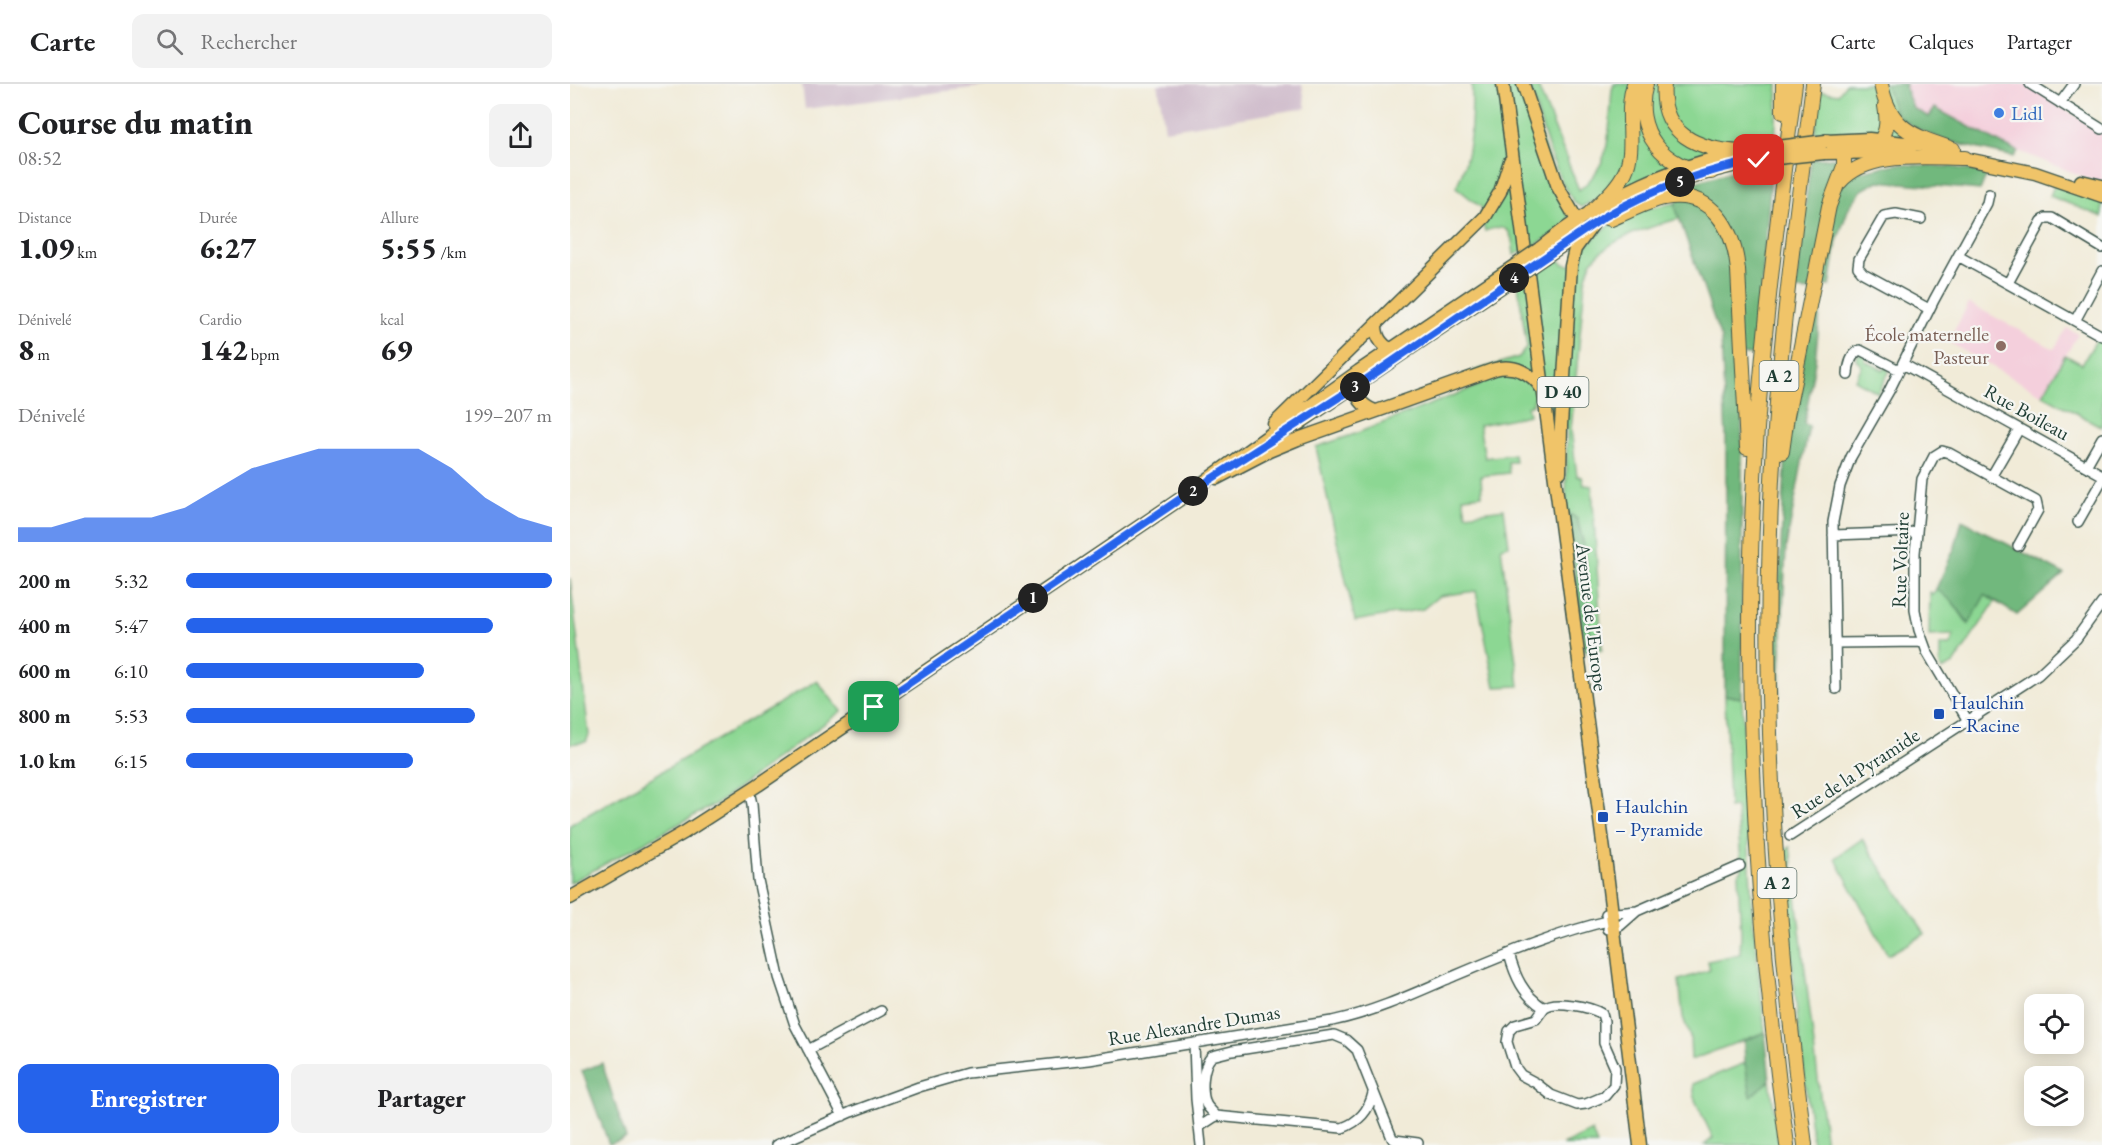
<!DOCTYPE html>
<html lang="fr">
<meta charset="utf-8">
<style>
body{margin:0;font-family:"EB Garamond",serif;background:#f2f2f2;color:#202124;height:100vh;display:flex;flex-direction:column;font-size:22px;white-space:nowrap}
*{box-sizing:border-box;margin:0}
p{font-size:20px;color:#757577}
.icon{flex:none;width:33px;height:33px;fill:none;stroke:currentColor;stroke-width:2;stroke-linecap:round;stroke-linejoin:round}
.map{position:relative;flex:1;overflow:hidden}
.details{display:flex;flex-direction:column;background:#fff;width:570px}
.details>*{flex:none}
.tools{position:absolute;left:1454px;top:910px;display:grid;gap:12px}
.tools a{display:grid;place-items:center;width:60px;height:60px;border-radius:12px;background:#fff;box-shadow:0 3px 15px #0003;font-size:30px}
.pin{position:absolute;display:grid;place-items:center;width:51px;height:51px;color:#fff;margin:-26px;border-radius:12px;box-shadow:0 3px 9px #0006}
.km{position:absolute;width:30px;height:30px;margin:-15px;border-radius:50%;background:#222;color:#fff;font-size:16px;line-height:30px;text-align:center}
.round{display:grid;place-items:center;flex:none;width:63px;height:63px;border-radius:12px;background:#f2f2f2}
.headline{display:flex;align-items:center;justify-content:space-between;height:102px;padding:0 18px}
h1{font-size:33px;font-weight:800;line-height:45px}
.figures{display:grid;grid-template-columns:repeat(3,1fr);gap:9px;height:102px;padding:6px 18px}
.figures div{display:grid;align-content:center}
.figures b{font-size:30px;font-weight:800}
.figures small{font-size:16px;font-weight:400}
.figures p{font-size:16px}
.chart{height:168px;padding:12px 18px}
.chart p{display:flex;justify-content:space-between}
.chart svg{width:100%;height:108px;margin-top:6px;fill:#2563eb;opacity:.7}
.button{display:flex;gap:12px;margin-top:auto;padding:12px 18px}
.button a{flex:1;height:69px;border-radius:12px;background:#2563eb;color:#fff;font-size:24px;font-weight:800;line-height:69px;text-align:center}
.button a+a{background:#f2f2f2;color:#202124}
ul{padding:0 18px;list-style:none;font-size:20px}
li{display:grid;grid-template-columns:96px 72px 1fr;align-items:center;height:45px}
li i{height:15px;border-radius:8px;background:#2563eb}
header{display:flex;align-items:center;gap:36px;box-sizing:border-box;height:84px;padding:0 30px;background:#fff;border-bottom:2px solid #e0e0e0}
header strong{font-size:28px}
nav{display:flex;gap:33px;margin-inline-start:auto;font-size:21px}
.search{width:420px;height:54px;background:#f2f2f2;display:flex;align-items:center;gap:15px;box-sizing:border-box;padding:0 21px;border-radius:12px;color:#757577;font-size:22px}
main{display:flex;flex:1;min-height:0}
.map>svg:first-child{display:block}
.built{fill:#f4cfdc}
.industrial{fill:#d0bdcc}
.green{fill:#8cd793;stroke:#568a64;stroke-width:1.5}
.forest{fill:#71b87d;stroke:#487a58;stroke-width:1.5}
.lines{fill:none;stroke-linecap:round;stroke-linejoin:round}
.minor-casing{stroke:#3e574d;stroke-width:12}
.major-casing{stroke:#3e574d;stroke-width:15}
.highway-casing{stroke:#3e574d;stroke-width:16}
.minor{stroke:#fff;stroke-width:9}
.major{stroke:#f0c469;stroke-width:12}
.highway{stroke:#f0c469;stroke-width:14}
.major-bridge-casing{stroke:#3e574d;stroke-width:15;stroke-linecap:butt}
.major-bridge{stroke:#f0c469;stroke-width:12}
.route-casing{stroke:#fff;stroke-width:12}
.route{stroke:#2563eb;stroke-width:8}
.shop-dot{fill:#3f7fe0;stroke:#f6f6f2;stroke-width:2}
.education-dot{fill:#8d6e63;stroke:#f6f6f2;stroke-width:2}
.transit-dot{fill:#1a4fb4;stroke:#f6f6f2;stroke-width:2}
.labels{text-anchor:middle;stroke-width:4.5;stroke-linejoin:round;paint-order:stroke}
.shield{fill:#f6f6f2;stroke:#60746d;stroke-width:1.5}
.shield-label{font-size:18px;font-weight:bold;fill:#1f3d34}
.shop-label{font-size:20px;fill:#366cbe;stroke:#f6f6f2;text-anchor:start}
.education-label{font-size:20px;fill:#785e54;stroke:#f6f6f2;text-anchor:end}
.street-label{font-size:20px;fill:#1f3d34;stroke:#f6f6f2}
.transit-label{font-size:20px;fill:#164399;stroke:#f6f6f2;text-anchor:start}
</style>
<header>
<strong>Carte</strong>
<div class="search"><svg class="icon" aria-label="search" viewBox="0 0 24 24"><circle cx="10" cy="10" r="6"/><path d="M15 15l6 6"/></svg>Rechercher</div>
<nav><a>Carte</a><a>Calques</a><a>Partager</a></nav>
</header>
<main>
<section class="details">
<div class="headline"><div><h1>Course du matin</h1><p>08:52</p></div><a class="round"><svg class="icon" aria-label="share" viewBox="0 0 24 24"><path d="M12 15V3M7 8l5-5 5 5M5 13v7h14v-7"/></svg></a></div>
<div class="figures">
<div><p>Distance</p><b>1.09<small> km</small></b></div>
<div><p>Durée</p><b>6:27</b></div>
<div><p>Allure</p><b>5:55<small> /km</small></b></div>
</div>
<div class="figures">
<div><p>Dénivelé</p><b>8<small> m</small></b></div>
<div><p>Cardio</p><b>142<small> bpm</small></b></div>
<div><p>kcal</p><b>69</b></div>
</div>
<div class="chart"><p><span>Dénivelé</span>199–207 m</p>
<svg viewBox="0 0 160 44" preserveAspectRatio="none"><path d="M0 44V38L10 38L20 34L30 34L40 34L50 30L60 22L70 14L80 10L90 6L100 6L110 6L120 6L130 14L140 26L150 34L160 38V44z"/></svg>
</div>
<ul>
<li><b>200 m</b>5:32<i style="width:100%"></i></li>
<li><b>400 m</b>5:47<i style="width:84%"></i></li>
<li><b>600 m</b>6:10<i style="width:65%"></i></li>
<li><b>800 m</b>5:53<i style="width:79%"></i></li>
<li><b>1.0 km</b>6:15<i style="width:62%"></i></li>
</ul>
<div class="button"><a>Enregistrer</a><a>Partager</a></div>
</section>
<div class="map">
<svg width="1532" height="1061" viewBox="0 0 1532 1061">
<rect width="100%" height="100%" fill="#f6f6f2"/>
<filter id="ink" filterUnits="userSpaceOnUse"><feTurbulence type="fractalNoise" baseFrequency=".0167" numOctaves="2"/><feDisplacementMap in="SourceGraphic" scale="12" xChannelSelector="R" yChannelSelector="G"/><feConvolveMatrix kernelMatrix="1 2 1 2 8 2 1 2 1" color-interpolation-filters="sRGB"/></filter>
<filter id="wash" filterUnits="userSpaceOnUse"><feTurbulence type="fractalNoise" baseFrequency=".008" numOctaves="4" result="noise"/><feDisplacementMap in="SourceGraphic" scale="24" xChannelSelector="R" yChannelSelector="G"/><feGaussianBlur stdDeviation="1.35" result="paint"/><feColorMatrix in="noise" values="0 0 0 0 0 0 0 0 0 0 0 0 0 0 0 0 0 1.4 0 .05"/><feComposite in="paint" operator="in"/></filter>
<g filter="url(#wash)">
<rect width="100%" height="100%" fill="#f1ebd8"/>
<!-- built -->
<path class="built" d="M1336,0H1456L1532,49V100L1433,61L1365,24L1359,33L1343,24L1335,3Z
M1399,219L1484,265L1497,244L1508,250L1473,311L1378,258Z"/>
<!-- industrial -->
<path class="industrial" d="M232,0H433L235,25Z
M588,0H732L736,24L595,46Z"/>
<!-- green -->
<path class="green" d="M902,0H952L999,134C993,150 959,163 944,171C941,148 941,138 915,147L910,132L912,124L886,103C902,72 902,35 902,0Z
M959,0H967L1009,106C1044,79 1038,46 1042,6L1044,0H1208L1205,55L1161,63L1025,116L1011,123C989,113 967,26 959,0Z
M1276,0H1315L1341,55L1297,50L1245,49L1250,7L1268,10Z
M1485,99L1532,115V133L1480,112Z
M1106,119L1111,134C1085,142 1037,154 1021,179C1018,184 1017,191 1015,197L1001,345L1007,392L1012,393L1014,401L1022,402L1031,548L1020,550L1015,465L1007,435L996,427L997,343L984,344L979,312L964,313L963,320L957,322L959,331L909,341L915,374L944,370L945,378H938L939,389L911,392L912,411L893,413L896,430L934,425L939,461L931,463L949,602L925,603L906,507L869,512L853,525L785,537L746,363L782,351L910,301L904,287L949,273L957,263L948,201L987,173L993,180L1006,182L1013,164L1039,141L1072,125Z
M1527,255L1532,257V343L1473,311L1495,271L1512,280Z
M1296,269L1295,277L1313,286L1317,283L1319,288L1308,309L1285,296L1292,282L1286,276L1287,271Z
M0,494L19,651L16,658L0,660Z
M1366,505L1382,517L1398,540L1415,511L1425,518L1384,580L1372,586L1370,582V561H1381L1383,551L1359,552L1360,508L1363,510Z
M247,597L271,627L149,718L0,799V741Z
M1155,611L1172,614L1182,826L1195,948L1121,976L1120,953L1113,933L1109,896L1140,886L1138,877L1170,870L1171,850L1168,790L1172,786L1166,723L1159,724Z
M1292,755L1355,850L1318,871L1265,774Z
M1220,763L1256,1061H1243L1228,941L1212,766Z
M1175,979L1181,1011L1200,997L1209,1061H1134L1143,1054L1125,1016L1123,1000Z
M1022,1047L1027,1061H993Z"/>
<!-- forest -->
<path class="forest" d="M1315,0H1336L1335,4L1343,24L1359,33L1365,24L1433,61L1448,67L1444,73C1410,64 1351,56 1327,30C1321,23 1319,9 1315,0Z
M1264,74L1288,88L1326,80L1381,83L1418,89L1410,106L1308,97L1292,106L1279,123L1267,157L1260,202H1254L1252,209L1245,278L1234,340L1239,342L1216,463L1209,612L1205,574L1216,366L1246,207L1225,206L1241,75Z
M1202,80L1186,271H1169L1172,329V614L1155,611L1156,353L1151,255L1105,122L1115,101L1159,88Z
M996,427L1007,435L1015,465L1020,550L1031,548L1032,566L1018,569L1014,565Z
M1392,436L1494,490L1447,531L1415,511L1399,540L1382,517L1366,505L1385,463Z
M1195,948L1200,997L1181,1012L1175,979L1174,957Z
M32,979L56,1054L39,1060L12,987Z"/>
</g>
<g filter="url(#ink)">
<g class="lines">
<!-- minor casing -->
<g class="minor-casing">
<path id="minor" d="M1460,0L1532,45
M1490,19L1504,0
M1351,135L1326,130L1314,132L1289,175L1288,183L1293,189L1359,225
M1388,172L1532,252
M1438,199L1472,137L1476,134H1482L1532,164
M1505,237L1532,187
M1333,280L1532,391
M1278,291C1278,282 1281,270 1290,266L1329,286
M1516,382L1532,354
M1421,393L1449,345
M1508,438L1532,396
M1263,451L1347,448
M1265,559L1353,558
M1266,605L1263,438L1270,402L1281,373L1319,307L1364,216L1417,119L1419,110
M1398,637L1357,568L1349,546L1345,526V469L1352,395L1364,372L1372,367L1379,369L1466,417L1468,426L1448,462
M179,707L182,720L188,796L209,893L225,941L273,1032
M1220,752L1468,591L1506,555L1532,519
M1036,830L1067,827
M1038,845L1050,842L1067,827L1170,782
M939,870C945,892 953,911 974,924C984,915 1021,923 1032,930L1034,937V959L1045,984L1044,1001L1035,1012L1016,1020L1007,1021L981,1011L966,999L951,991L945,983L937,958L939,947L945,941L966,935L974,924
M624,959L626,1015L631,1061
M238,966L311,927
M646,1032C643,1028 638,1024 636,1020C631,1007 632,982 642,972L662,967L764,951L776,956L787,966L822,1054L825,1056L848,1059
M629,1043L646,1032L772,1044C789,1038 799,1027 803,1009
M206,1061L281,1028L349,1003L397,989L519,976L762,937C804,928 843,910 882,893C934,871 988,848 1042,836"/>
</g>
<!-- major casing -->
<g class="major-casing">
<path id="major" d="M933,0L1038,797L1070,1061
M953,0L988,103L1007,136L1006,142
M1256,57L1299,55L1362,62
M1254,69L1340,68
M1387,73L1465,89L1532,112
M1511,97L1532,102
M1044,128C1088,102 1139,86 1189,76
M969,165C1032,113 1110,77 1191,65
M975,173L1014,147
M806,241C806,255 813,264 827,267
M786,295C784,311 790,321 805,327
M704,340L915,133L930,108L940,77
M728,340L937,199
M990,388L991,341L1001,182L1005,165L1023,140
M647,394L699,367L728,355L925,285C944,280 962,289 972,305
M0,814L115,748L188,701L613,413L789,287L931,191"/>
</g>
<!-- highway casing -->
<g class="highway-casing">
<path id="highway" d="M1076,0C1062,46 1094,86 1141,88
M1094,0C1089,51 1129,66 1172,68
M1213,0V28
M1311,0C1319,45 1344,52 1383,65
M1280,68C1287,64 1293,65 1299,63C1318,58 1318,38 1315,22
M1270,98C1297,66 1357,74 1395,74
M1021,128C1033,116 1048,103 1055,88C1067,63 1054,30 1064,0
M1034,133L1041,135C1058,128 1076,118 1094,114C1142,105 1164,145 1168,186L1177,364
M1212,368L1217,332L1259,122L1274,82V72L1271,65L1266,60L1256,57
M1217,1061C1188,847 1173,631 1183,415C1189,276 1207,138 1225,0
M1235,1061C1208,857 1193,653 1200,447C1204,297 1224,149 1243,0"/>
</g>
<!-- minor -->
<use href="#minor" class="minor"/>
<!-- major -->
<use href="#major" class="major"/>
<!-- highway -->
<use href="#highway" class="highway"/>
<!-- major-bridge casing -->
<g class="major-bridge-casing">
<path id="major-bridge" d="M1191,65L1256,57
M1189,76L1254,69
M931,191L969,165
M937,199L975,173"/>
</g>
<!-- major-bridge -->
<use href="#major-bridge" class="major-bridge"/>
</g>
</g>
<g class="lines" filter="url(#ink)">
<!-- route casing -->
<g class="route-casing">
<path id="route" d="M304,623L613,413L785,303L1034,133C1082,105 1135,86 1189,76"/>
</g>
<!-- route -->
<use href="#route" class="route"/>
</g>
<!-- markers -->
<circle class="shop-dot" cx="1429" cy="29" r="6"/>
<circle class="education-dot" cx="1431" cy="262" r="6"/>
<g class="transit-dot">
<rect x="1363" y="624" width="12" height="12" rx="3"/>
<rect x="1027" y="727" width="12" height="12" rx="3"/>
</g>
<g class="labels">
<!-- shield labels -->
<g class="shield">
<rect x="1189.5" y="277" width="39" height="30" rx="4.5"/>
<rect x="967.5" y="293" width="51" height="30" rx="4.5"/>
<rect x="1187.5" y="784" width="39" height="30" rx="4.5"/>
</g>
<g class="shield-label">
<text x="1209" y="298">A 2</text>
<text x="993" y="314">D 40</text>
<text x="1207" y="805">A 2</text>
</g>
<!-- shop labels -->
<g class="shop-label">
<text x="1441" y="36">Lidl</text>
</g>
<!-- education labels -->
<g class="education-label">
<text x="1419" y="257">École maternelle<tspan x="1419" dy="23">Pasteur</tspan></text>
</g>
<!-- street labels -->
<g class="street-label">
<text transform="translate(1457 328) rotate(29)" y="7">Rue Boileau</text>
<text transform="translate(1330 476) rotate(-88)" y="7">Rue Voltaire</text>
<text transform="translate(1022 533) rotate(83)" y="7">Avenue de l'Europe</text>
<text transform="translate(1285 689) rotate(-33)" y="7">Rue de la Pyramide</text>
<text transform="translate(624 941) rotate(-9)" y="7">Rue Alexandre Dumas</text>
</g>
<!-- transit labels -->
<g class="transit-label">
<text x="1381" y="625">Haulchin<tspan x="1381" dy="23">– Racine</tspan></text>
<text x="1045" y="729">Haulchin<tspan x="1045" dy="23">– Pyramide</tspan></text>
</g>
</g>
</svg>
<div class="tools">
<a><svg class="icon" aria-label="locate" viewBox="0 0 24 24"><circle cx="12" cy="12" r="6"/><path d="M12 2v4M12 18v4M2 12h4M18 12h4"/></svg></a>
<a><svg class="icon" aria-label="layers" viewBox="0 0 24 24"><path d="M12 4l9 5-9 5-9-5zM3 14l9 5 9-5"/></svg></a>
</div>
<div class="pin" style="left:304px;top:623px;background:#1e9e55"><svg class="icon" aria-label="arrive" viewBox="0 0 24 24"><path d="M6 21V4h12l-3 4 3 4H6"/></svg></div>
<div class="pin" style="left:1189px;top:76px;background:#d93025"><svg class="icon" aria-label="check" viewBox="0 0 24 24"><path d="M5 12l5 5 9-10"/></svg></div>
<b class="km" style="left:463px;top:514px">1</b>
<b class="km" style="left:623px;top:407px">2</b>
<b class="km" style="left:785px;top:303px">3</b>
<b class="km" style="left:944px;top:194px">4</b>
<b class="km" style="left:1110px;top:98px">5</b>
</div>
</main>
